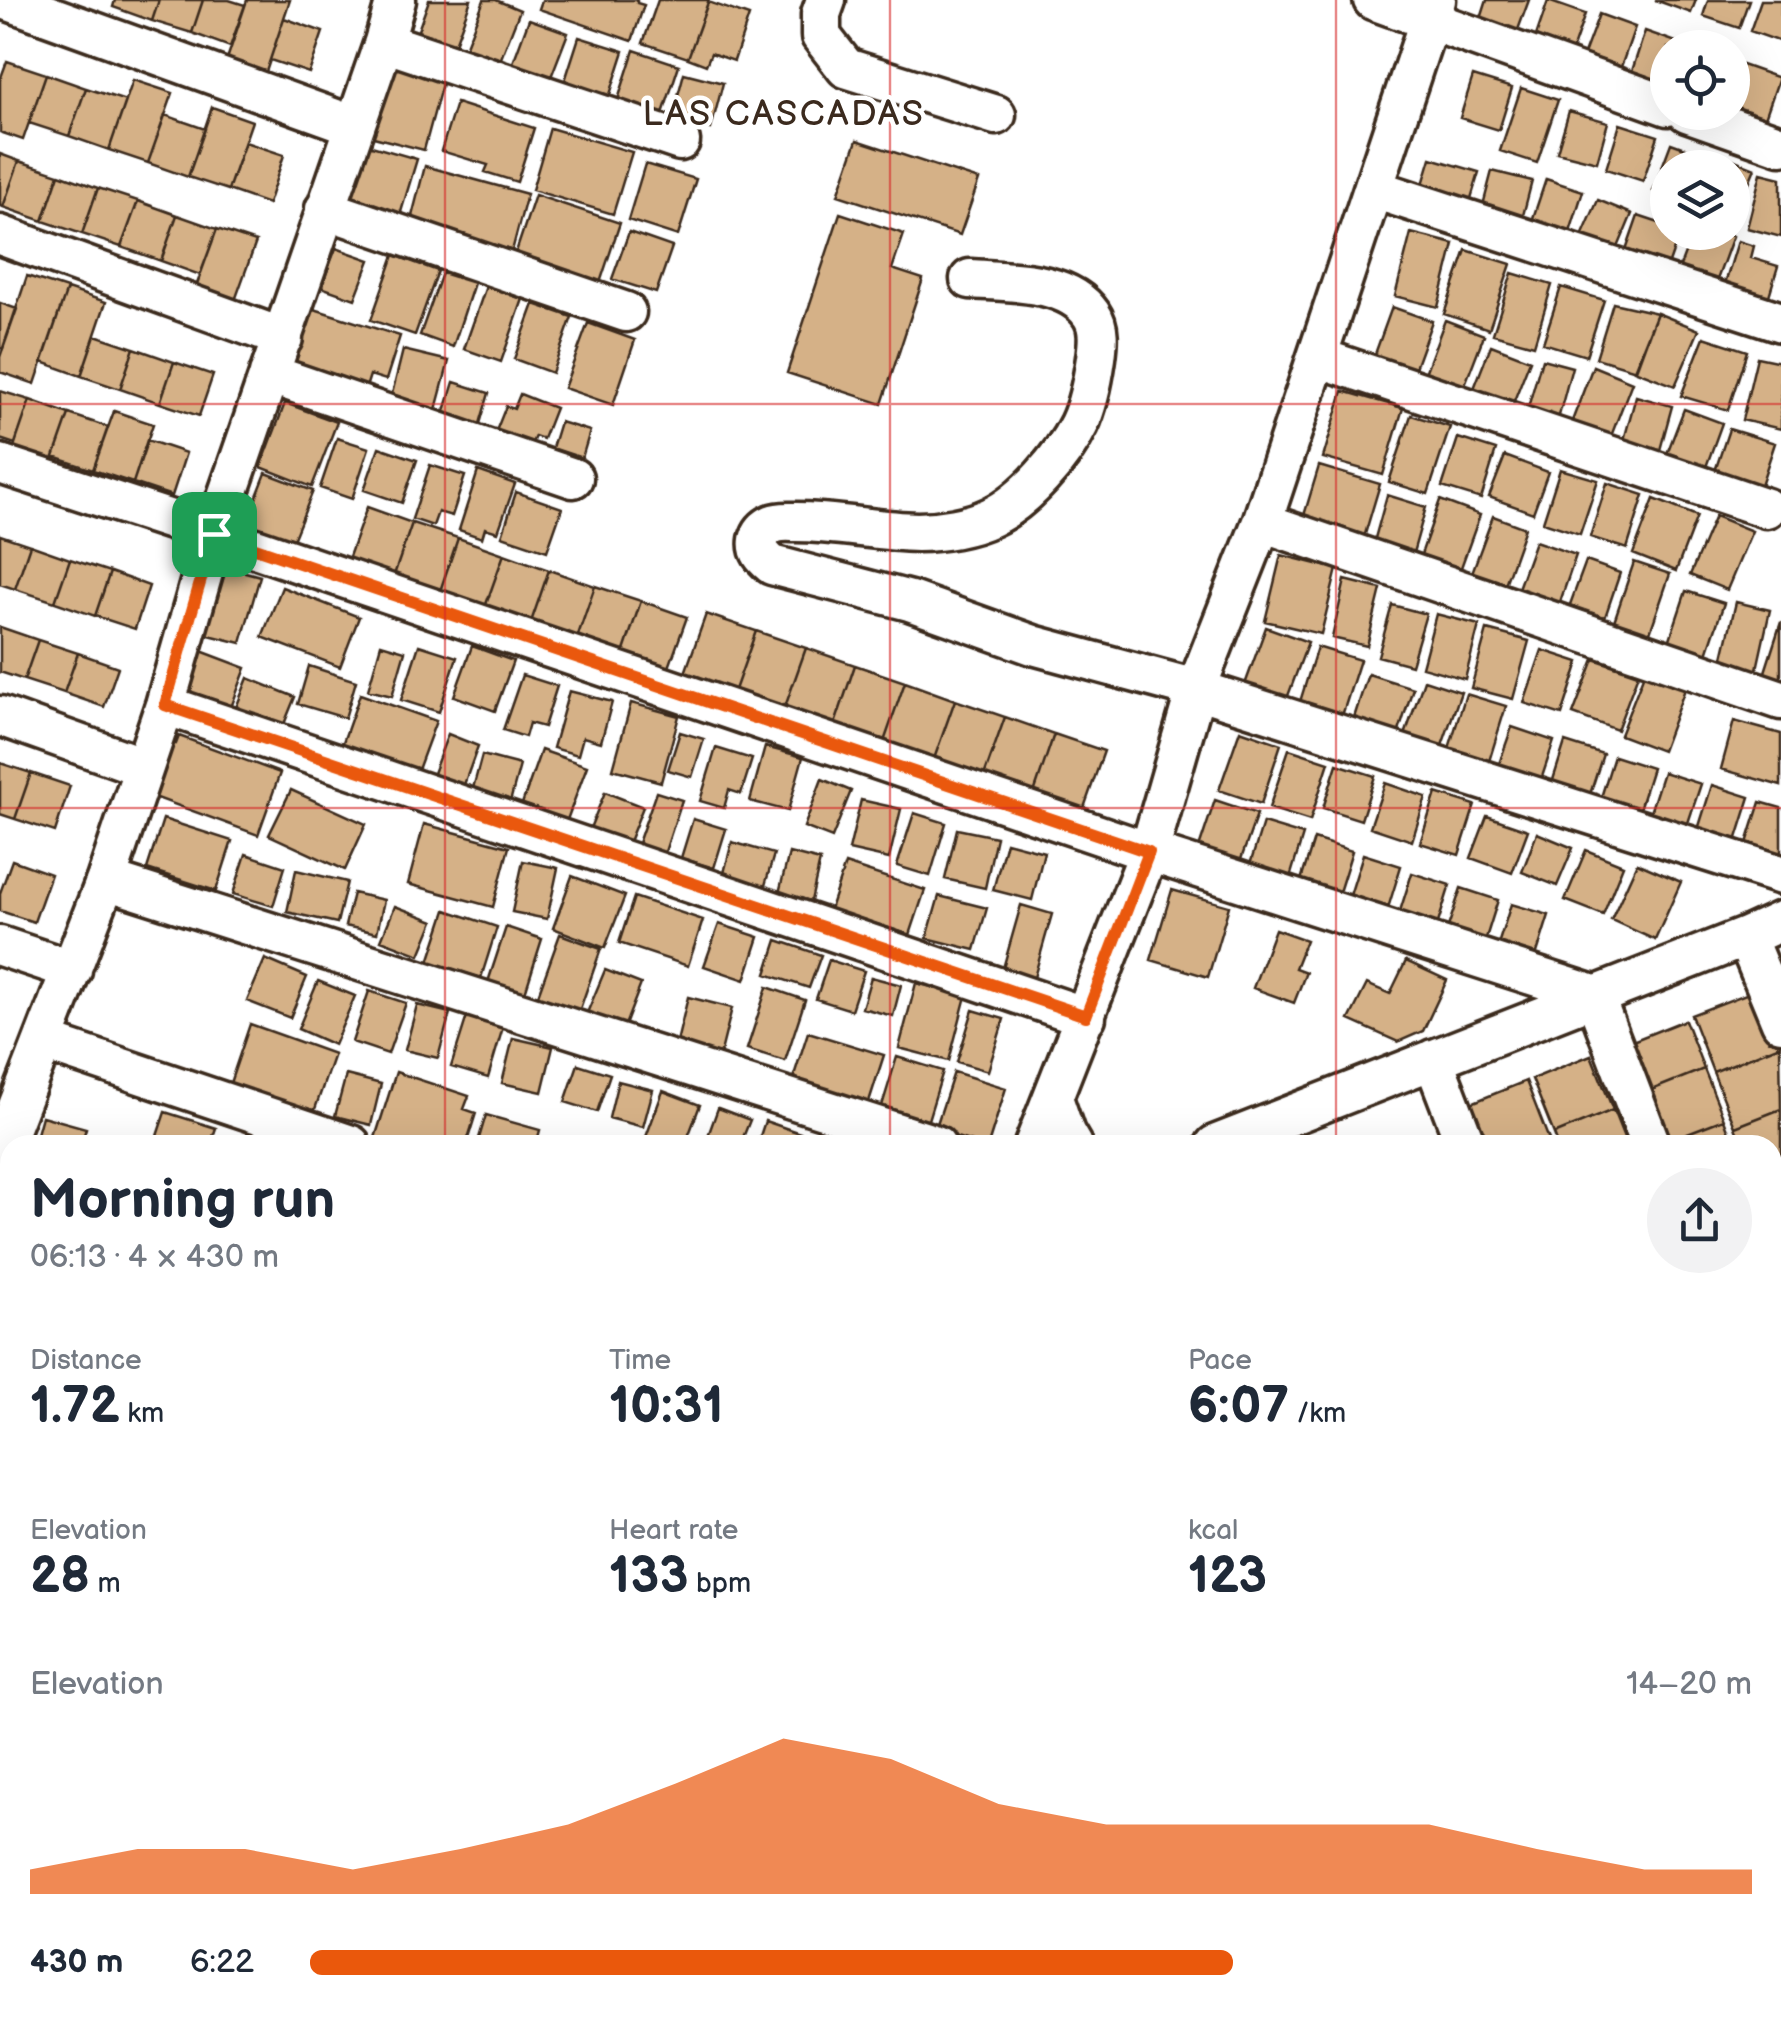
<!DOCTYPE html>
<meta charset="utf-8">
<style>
body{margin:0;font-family:"Balsamiq Sans",sans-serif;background:#f2f2f3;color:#1f2937;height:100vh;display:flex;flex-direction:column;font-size:38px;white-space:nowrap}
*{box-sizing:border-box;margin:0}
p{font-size:32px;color:#747a83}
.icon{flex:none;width:55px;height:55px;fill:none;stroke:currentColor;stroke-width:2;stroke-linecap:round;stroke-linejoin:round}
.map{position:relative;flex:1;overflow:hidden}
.drawer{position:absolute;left:0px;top:1135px;width:1782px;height:885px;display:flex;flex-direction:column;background:#fff;border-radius:30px 30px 0 0;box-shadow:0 10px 40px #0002}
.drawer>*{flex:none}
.fabs{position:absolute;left:1650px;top:30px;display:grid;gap:20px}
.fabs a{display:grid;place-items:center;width:100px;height:100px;border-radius:50%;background:#fff;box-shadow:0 10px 40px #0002;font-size:50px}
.pin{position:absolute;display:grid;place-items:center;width:85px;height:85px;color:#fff;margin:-42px;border-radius:20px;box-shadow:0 5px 15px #0006}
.round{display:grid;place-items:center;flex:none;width:105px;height:105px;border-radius:52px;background:#f2f2f3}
.summary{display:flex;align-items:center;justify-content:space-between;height:170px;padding:0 30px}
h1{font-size:55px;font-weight:700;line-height:75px}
.metrics{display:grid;grid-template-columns:repeat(3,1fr);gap:15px;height:170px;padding:10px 30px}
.metrics div{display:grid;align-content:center}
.metrics b{font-size:50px;font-weight:700}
.metrics small{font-size:28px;font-weight:400}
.metrics p{font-size:28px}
.chart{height:280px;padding:20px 30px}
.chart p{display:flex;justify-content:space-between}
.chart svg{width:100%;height:180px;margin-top:10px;fill:#ea580c;opacity:.7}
ul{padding:0 30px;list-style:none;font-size:32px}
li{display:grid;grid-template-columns:160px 120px 1fr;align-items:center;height:75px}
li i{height:25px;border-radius:12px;background:#ea580c}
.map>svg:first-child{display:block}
.building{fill:#d5b187;stroke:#3b2a1e;stroke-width:2.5}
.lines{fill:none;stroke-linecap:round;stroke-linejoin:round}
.minor-casing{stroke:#3b2a1e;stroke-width:45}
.path{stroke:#3b2a1e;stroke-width:6;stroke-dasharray:10 8;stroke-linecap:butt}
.minor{stroke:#fff;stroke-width:38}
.route-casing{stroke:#fff;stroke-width:20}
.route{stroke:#ea580c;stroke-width:12}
.grid{fill:none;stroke:#d62828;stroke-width:2.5;stroke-opacity:0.55}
.labels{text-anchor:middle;stroke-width:9;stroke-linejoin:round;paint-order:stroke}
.neighbourhood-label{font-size:35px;letter-spacing:2.5px;fill:#3b2a1e;stroke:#fff}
</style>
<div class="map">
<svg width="1781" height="2020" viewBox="0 0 1781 2020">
<rect width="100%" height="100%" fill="#fff"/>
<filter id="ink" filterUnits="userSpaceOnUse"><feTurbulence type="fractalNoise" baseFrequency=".01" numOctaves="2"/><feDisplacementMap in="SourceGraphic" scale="20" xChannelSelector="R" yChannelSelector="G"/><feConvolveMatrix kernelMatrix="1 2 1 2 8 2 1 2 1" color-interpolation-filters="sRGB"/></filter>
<g filter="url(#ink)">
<!-- building -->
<path class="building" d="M115,0H159L152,21L113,7Z
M159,0H203L192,33L152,21Z
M203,0H229L245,5L230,47L192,33Z
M247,0H290L262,84L223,71Z
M429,0H471L449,60L412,47Z
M484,0H496L520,10L498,66L463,53Z
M542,0H637V3L644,5L632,41L539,9Z
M658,0H709L688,58L643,43Z
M1487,0H1529L1515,38L1479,25Z
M1655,0H1696L1691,13Z
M1708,0H1749L1739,28L1703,16Z
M1761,0H1781V42L1750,31Z
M1548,1L1585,14L1571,54L1534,42Z
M708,2L749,16L734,61L711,53L706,65L688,58Z
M1599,14L1635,27L1621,67L1584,54Z
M284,18L323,32L309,73L270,60Z
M529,19L568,33L546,90L508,76Z
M1645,31L1682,44L1681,48H1668V84L1632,71Z
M579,37L624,51L606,107L561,93Z
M634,50L679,65L661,120L616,106Z
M7,61L46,74L23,140L0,132V80Z
M377,63L443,80L424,150L358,133Z
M1742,65L1779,78L1765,118L1732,107V94Z
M684,73L723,83L711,129L672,118Z
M46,74L86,88L69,136L29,123Z
M1473,76L1512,88L1499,130L1460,118Z
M133,80L173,93L148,163L109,150Z
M86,88L126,101L109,150L69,136Z
M1521,88L1558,100L1537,163L1500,151Z
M456,103L534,128L517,182L485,172L488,165L441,151Z
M212,107L252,121L228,190L188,177Z
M1569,111L1608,122L1597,162L1557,152Z
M165,115L205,129L188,177L148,163Z
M1620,124L1658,136L1643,181L1606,169Z
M550,128L632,152L613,214L532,190Z
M857,140L979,180L960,235L838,195Z
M354,141L417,159L398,222L336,204Z
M245,142L284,155L268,204L228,190Z
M1671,143L1704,155L1700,168H1668V196L1653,191Z
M1714,152L1755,168L1734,219L1732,168H1708Z
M0,154L19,161L3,207L0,206Z
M1431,158L1479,172L1466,215L1418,201Z
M19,161L59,174L43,221L3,207Z
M645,164L696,179L678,236L628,220Z
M425,166L527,194L512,251L410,224Z
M1492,171L1532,181L1520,227L1480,217Z
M1761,173L1781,178V237L1747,228Z
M59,174L98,188L82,234L43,221Z
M1546,179L1583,191L1566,245L1528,233Z
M98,188L138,201L121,247L82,234Z
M535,195L620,223L598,289L513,261Z
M1598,200L1632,214L1612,262L1577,248Z
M138,201L177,215L161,261L121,247Z
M840,213L904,234L892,269L923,279L882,404L787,373Z
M177,215L217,229L200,275L161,261Z
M1638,216L1668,226V232H1680L1663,280L1621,265Z
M217,229L256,242L232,309L193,295Z
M629,232L672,247L656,293L612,279Z
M1693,232H1725L1733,236L1713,291L1676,277Z
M1411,233L1454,244L1438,307L1395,296Z
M1738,241L1754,246L1751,258L1778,266L1765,309L1721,297Z
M336,248L370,260L355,299L321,287Z
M1466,250L1511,264L1489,329L1444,314Z
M394,255L438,271L415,335L371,320Z
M442,273L474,283L453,347L420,335Z
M1512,273L1552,285L1534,345L1493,334Z
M27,276L67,289L35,384L0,372V357Z
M486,286L523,299L501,362L464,349Z
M1561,287L1604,300L1586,356L1543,343Z
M67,289L106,302L81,376L42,362Z
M0,303L17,309L3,349L0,348Z
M1613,303L1657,313L1636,370L1596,358Z
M534,304L572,317L552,373L514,359Z
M1392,307L1432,321L1411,379L1371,365Z
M311,308L400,336L386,380L370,375L363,397L289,373Z
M1657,313L1699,330L1675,386L1634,370Z
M1445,320L1484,335L1461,395L1422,381Z
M588,323L635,340L613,405L564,388Z
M95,335L134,348L120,389L81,376Z
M1704,337L1747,351L1728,410L1681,396Z
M1491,345L1530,360L1512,406L1473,391Z
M134,348L174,362L160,403L120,389Z
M403,350L449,361L434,417L389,406Z
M1757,357L1781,362V429L1742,420Z
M1542,359L1572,367L1556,427L1525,418Z
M174,362L213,375L199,416L160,403Z
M1593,366L1632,382L1608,444L1569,429Z
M454,382L489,393L477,434L441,424Z
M0,391L30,400L15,444L0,439Z
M1343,391L1403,408L1383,475L1323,458Z
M520,394L555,408L543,439L535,436L527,455L492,441L506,406L514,409Z
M1636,396L1672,406L1657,461L1621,451Z
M30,400L69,414L47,477L8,464Z
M285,403L337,422L312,487L261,467Z
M1684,409L1722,423L1702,478L1663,464Z
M114,411L153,424L133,483L93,470Z
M69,414L108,427L93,470L54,457Z
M1411,415L1450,427L1428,494L1389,482Z
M560,422L590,431L582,458L552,448Z
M1729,429L1775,443L1757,497L1711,483Z
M337,438L369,448L352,499L320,488Z
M1458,438L1496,450L1481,499L1442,487Z
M147,440L186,453L172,496L133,483Z
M379,447L417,460L402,503L364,490Z
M1505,456L1548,472L1533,513L1489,497Z
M430,465L465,476L452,516L438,512L433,526L412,519Z
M1319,466L1380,484L1360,551L1299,532Z
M1560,469L1598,480L1580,534L1543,522Z
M478,471L515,484L498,532L485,528L482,538L459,530Z
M266,473L313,491L287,555L241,537Z
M1607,483L1644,495L1627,549L1590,537Z
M516,492L562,508L547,551L502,536Z
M1387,495L1426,507L1413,553L1374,542Z
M1654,499L1697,516L1676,571L1633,554Z
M1440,500L1480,515L1458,576L1418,563Z
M367,507L412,523L393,578L347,562Z
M1493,516L1525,528L1503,590L1470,578Z
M1715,516L1752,531L1727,590L1690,575Z
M412,523L458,538L439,594L393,578Z
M0,535L30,545L15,589L0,584Z
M458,538L504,554L484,610L439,594Z
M1535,541L1576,555L1558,608L1516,594Z
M30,545L70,559L55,602L15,589Z
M504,554L549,570L530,625L484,610Z
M1281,555L1337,569L1321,634L1265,621Z
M70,559L110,572L95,616L55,602Z
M1586,561L1620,573L1603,623L1568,610Z
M1634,562L1670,574L1646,644L1610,633Z
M223,566L260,576L241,643L205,634Z
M549,570L595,586L576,641L530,625Z
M110,572L149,586L135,629L95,616Z
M1345,580L1381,589L1367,646L1332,638Z
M595,586L641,601L622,657L576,641Z
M282,587L359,617L340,667L262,637Z
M1686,591L1724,603L1704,663L1666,651Z
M641,601L687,617L667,673L622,657Z
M1736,602L1770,610L1755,678L1720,670Z
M1392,605L1426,614L1411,665L1378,656Z
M706,614L756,631L730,704L680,687Z
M1436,614L1479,625L1465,679L1422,667Z
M1781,622V681L1764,675Z
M0,627L38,640L24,680L0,672Z
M1266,627L1308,642L1285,704L1243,690Z
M1487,630L1529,641L1513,699L1471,688Z
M756,631L806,648L780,721L730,704Z
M38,640L78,653L64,693L24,680Z
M381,644L405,651L392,696L368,690Z
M419,645L457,657L439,712L401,700Z
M472,646L513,661L495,711L454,696Z
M1317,647L1360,660L1341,719L1299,705Z
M806,648L855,665L830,739L780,721Z
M1542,650L1579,662L1562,715L1524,703Z
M201,651L246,668L227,718L182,701Z
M78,653L118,667L104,707L64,693Z
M1594,659L1638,674L1617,730L1573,714Z
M855,665L905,682L879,756L830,739Z
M309,666L356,681L345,718L298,704Z
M1647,666L1688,681L1662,751L1620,735Z
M1368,674L1413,688L1396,741L1351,727Z
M522,675L557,686L544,727L529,723L525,737L503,730Z
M248,678L295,697L280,734L233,715Z
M1424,680L1461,692L1438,757L1402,744Z
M905,682L955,700L929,773L879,756Z
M569,691L612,702L601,742L583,737L578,755L553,748Z
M360,694L436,721L412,786L337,759Z
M1466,694L1506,706L1486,771L1446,758Z
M955,700L1005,717L979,790L929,773Z
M631,703L679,716L661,782L613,769Z
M1005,717L1054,734L1029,808L979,790Z
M1734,721L1781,734V786L1721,769Z
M1512,727L1554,741L1538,789L1495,775Z
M1240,730L1281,744L1261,804L1219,790Z
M680,732L704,739L692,777L668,770Z
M448,734L478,746L461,793L430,781Z
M1054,734L1104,751L1078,825L1029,808Z
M179,736L280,773L258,835L146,794L165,741L176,744Z
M1565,742L1603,754L1586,807L1548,796Z
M765,747L803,757L788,811L750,801Z
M716,748L752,759L741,794L729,790L724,808L700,801Z
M1289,749L1329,762L1310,821L1269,808Z
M541,750L587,766L567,820L522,804Z
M482,755L520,765L510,802L472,792Z
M1614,756L1652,768L1635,822L1597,810Z
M0,763L31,773L15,819L0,814Z
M1337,764L1375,776L1361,820L1323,808Z
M1663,772L1701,784L1683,838L1646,825Z
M31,773L70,786L55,832L15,819Z
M822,779L851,791L832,838L804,827Z
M1385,783L1426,797L1412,841L1370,827Z
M1712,785L1750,797L1733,851L1695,839Z
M291,790L366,824L345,870L269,835Z
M605,792L643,807L626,849L588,833Z
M656,792L682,800L664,855L637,846Z
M1436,793L1475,805L1459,855L1420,843Z
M861,800L901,809L889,859L849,850Z
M1215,800L1257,814L1238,868L1197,854Z
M1760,802L1781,808V865L1743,856Z
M914,813L946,823L930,876L897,866Z
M1487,816L1528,830L1512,873L1471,858Z
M163,819L232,841L216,891L147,869Z
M693,819L726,829L714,868L681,858Z
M1263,823L1303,835L1289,881L1249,868Z
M424,824L509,847L493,907L408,884Z
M957,829L996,837L985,888L945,879Z
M1537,833L1573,848L1557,886L1522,872Z
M1314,839L1352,851L1335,905L1297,893Z
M732,842L774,854L764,889L723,877Z
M1006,842L1044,852L1032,900L993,890Z
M1586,850L1623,865L1603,915L1565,900Z
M789,853L820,861L811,901L779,893Z
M246,854L285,867L273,906L233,894Z
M1363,854L1401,866L1384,921L1346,908Z
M12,860L51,874L34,922L0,911V893Z
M523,861L558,868L547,919L512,912Z
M1637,863L1681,882L1655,940L1611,920Z
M845,864L925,890L910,935L830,909Z
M296,870L347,882L337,923L287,912Z
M1412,873L1450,885L1433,939L1395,927Z
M572,876L625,896L605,948L553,928Z
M1461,888L1498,900L1481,954L1443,942Z
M1172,890L1229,906L1208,977L1151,960Z
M353,893L384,900L377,933L345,926Z
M939,896L987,908L975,950L927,938Z
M634,897L703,920L688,966L619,943Z
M1511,904L1549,915L1532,969L1494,957Z
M1021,905L1052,914L1033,981L1002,972Z
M395,906L434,921L420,955L381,940Z
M446,910L497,927L481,978L429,962Z
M719,924L759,937L745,980L704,966Z
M506,927L542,939L525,993L488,982Z
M1275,929L1306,940L1295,968L1306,972L1294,1003L1253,988Z
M560,934L601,949L579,1012L537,998Z
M777,940L821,955L809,988L766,974Z
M265,959L307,977L290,1018L247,1001Z
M829,960L864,971L851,1010L816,999Z
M1406,961L1447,980L1423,1031L1398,1042L1349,1020L1367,984L1390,994Z
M605,970L641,984L624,1028L587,1013Z
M871,977L901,985L893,1016L862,1008Z
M318,981L355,996L334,1045L298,1029Z
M916,983L966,996L949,1061L899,1048Z
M767,987L805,1000L785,1061L747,1049Z
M1759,989L1780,1045L1713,1072L1691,1015Z
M369,991L406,1003L388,1054L352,1042Z
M688,997L732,1008L720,1056L676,1046Z
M417,1005L450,1013L438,1058L405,1050Z
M973,1010L1004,1019L988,1071L957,1062Z
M467,1016L503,1027L488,1078L451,1067Z
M1685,1020L1704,1069L1644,1093L1625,1044Z
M250,1024L334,1054L312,1118L228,1089Z
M808,1032L884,1055L865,1114L789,1091Z
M513,1038L553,1047L542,1092L502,1083Z
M1780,1045L1781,1109L1735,1127L1713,1072Z
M1591,1055L1613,1110L1554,1134L1532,1079Z
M897,1057L943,1071L924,1133L878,1119Z
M578,1064L610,1074L597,1112L565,1102Z
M1704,1069L1724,1119L1664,1142L1644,1093Z
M396,1072L469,1096L464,1109L476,1113L466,1145H444L434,1142V1145H398L375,1138Z
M954,1072L1006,1088L988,1145H981L935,1130Z
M346,1075L381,1084L371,1125L335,1116Z
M618,1081L653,1090L643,1127L609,1118Z
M1526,1081L1551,1145H1479L1464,1106Z
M663,1091L700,1105L685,1145H643Z
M718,1108L750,1120L740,1145L705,1144Z
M1781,1109V1173L1772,1177V1145H1742L1735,1127Z
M1613,1110L1627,1145H1558L1554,1134Z
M165,1112L216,1128L210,1145H154Z
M486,1115L540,1130L536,1145H477Z
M42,1116L86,1128L81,1145H34Z
M1724,1119L1734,1145H1665L1664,1142Z
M765,1121L835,1145H757Z
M1781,1173V1225L1775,1228L1772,1222V1177Z
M2,1231L10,1234V1315L0,1346V1239Z
M1781,1276V1394L1772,1398V1279Z
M1781,1394V1439L1772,1418V1398Z
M1781,1612V1708L1774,1710L1772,1615Z
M815,2010H834L836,2020H784V2018Z"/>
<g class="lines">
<!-- minor casing -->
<g class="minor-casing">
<path id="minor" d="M6,0L355,126
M826,0L821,14V36L846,68L996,115
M1373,0L1668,106
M384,42L680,141
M1687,112L1781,145
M1374,189L1781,322
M325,209L626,312
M0,235L283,338
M970,279C1007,282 1067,279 1091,314C1100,327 1098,343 1096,358C1093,379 1088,405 1079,424C1063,457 1025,501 991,517C970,527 941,532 917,532C877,531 837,522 796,522C789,522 780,521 773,524C766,527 761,532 759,540C757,552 764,558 772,565L910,601L1033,645L1196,689L1781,875
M1317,357L1766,508
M269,374L573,478
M0,464L214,534L1149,852L1594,995L1651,1145
M1262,522L1781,700
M165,705L1086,1017
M0,716L143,767
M106,880L936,1145
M1746,937L1781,1022
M0,946L72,970
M45,1042L351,1145
M1433,1059L1466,1145
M1053,1098L1065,1133L1072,1145
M1034,1145L1149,852L1196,689L1262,522L1436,0
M1215,1145L1746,937L1781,921
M0,1153L106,880L165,705L214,534L384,42L396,0
M0,1398L10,1401
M1772,1466L1781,1488
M1772,1600L1781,1597
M0,1640L10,1637
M1772,1757L1781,1779
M951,2010L955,2020
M1295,2010L1297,2020
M1633,2010L1637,2020
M611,2020L639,2010"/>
</g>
<!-- path -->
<path class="path" d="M434,2020L442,2010"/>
<!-- minor -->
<use href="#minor" class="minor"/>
</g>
</g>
<g class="lines" filter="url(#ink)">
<!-- route casing -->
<g class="route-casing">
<path id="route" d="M214,534L1149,852L1086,1016L165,705Z"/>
</g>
<!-- route -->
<use href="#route" class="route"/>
</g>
<!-- grid -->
<path class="grid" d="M445,0V1145M890,0V1145M1336,0V1145M0,404H1781M0,808H1781M0,1212H10M1772,1212H1781M0,1616H10M1772,1616H1781M445,2010V2020M890,2010V2020M1336,2010V2020"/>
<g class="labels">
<!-- neighbourhood labels -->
<g class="neighbourhood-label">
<text x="784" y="125">LAS CASCADAS</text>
</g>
</g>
</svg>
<div class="fabs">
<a><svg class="icon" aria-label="locate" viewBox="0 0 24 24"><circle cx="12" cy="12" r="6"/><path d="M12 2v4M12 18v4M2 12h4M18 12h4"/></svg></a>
<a><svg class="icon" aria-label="layers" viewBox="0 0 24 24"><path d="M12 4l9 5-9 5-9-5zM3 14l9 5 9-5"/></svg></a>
</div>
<div class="pin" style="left:214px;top:534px;background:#1e9e55"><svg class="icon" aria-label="arrive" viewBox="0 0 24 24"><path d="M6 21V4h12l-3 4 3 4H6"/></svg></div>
<section class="drawer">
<div class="summary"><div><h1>Morning run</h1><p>06:13 · 4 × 430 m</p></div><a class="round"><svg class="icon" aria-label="share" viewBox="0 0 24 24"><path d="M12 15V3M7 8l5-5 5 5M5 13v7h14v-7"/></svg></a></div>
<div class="metrics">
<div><p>Distance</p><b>1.72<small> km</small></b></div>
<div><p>Time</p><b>10:31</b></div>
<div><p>Pace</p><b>6:07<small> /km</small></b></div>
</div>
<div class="metrics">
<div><p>Elevation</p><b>28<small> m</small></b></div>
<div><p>Heart rate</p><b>133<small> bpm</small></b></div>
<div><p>kcal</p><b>123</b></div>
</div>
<div class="chart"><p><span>Elevation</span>14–20 m</p>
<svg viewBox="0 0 160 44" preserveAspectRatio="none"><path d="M0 44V38L10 33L20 33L30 38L40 33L50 27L60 17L70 6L80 11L90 22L100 27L110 27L120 27L130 27L140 33L150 38L160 38V44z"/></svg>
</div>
<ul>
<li><b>430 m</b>6:22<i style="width:64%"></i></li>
</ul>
</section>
</div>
